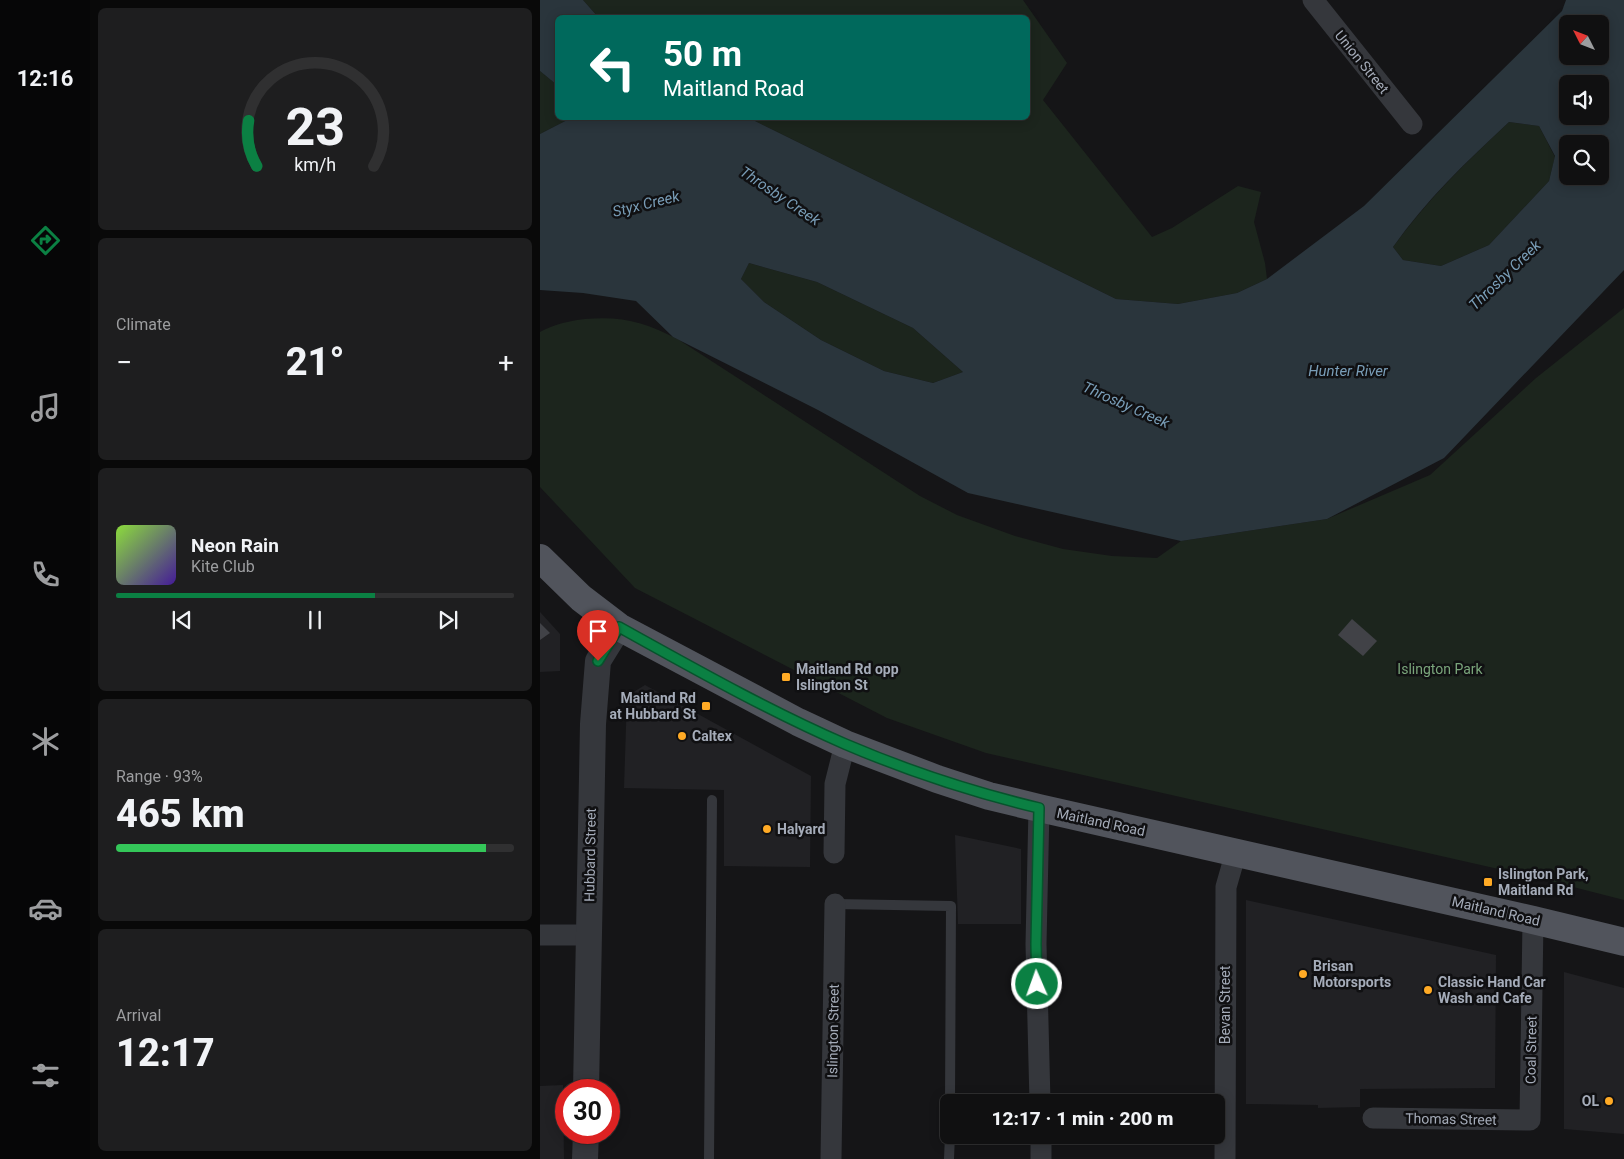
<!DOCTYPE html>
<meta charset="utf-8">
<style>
:root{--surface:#101011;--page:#1e1e1f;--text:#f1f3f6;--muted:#9c9d9f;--line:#303031;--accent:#0b8043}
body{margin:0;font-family:Roboto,sans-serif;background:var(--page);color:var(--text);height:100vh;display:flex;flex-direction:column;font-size:19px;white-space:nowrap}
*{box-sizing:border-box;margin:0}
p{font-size:16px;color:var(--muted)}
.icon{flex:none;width:28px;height:28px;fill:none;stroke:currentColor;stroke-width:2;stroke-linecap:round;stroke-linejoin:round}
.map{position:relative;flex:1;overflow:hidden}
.sheet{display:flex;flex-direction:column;gap:8px;padding:8px;background:#090909;width:450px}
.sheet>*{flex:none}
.banner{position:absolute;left:15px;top:15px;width:475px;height:105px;border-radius:8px;box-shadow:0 2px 12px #0003,0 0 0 1px var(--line);background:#00695c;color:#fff;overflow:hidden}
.needle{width:32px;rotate:312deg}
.buttons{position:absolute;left:1019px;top:15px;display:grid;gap:10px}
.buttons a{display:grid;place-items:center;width:50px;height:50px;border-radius:8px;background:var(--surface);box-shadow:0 2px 12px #0003,0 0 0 1px var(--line);font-size:25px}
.speed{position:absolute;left:15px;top:1079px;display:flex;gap:10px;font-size:25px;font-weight:700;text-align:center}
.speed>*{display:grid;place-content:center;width:65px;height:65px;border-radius:50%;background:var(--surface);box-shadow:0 2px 12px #0003,0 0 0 1px var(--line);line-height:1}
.speed .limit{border:8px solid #d22;background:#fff;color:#111}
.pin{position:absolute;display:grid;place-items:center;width:42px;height:42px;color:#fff;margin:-51px -21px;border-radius:50% 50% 50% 0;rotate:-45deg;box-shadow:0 0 5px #0007}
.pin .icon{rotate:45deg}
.me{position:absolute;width:55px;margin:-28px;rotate:358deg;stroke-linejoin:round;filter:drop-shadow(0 0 4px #0008)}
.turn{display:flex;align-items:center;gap:18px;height:105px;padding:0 25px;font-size:22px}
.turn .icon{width:65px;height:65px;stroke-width:2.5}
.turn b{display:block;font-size:35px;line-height:42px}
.big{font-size:38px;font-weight:800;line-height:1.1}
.sheet .widget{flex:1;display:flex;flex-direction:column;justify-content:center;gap:8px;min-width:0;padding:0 18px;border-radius:8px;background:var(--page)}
.sheet .dial{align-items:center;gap:0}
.dial svg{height:130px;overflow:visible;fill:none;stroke:var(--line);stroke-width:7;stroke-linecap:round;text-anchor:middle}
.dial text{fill:var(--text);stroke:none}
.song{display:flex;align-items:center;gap:15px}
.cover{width:60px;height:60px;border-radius:8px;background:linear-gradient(135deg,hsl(90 70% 55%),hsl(260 70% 35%))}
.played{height:5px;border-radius:2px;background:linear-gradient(90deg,var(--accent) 65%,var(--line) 65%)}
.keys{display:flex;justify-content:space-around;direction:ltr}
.heat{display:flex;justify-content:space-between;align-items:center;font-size:28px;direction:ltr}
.charge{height:8px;border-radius:4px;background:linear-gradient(90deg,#34c759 93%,var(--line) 0)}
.trip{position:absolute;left:400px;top:1094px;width:285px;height:50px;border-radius:8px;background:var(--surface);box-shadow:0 2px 12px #0003,0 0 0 1px var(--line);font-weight:800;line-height:50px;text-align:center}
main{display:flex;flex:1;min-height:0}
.tabs{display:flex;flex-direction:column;width:90px;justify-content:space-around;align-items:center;background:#060607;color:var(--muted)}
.tabs .icon{width:35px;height:35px}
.tabs .current{color:var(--accent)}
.tabs b{font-size:22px;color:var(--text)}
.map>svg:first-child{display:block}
.built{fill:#212124}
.green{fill:#1c251d}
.water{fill:#2a353c;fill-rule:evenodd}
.building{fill:#414247}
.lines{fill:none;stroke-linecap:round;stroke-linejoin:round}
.service{stroke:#35373c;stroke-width:10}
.minor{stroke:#35373c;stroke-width:21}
.tertiary{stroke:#35373c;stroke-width:26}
.primary{stroke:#51545c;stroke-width:28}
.route-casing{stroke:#07532c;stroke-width:12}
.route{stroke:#0b8043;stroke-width:9}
.poi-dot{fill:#ffaa25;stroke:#101012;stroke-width:2}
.labels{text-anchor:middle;stroke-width:5;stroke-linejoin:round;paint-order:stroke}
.street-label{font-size:14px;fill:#a5acb9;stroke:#101012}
.poi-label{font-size:14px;font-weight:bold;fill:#a5acb9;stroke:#101012;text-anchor:start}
.park-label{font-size:14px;fill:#7aa57b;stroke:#101012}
.water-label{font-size:15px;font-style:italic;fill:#799db7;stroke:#101012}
</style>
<main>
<nav class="tabs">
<b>12:16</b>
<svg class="icon current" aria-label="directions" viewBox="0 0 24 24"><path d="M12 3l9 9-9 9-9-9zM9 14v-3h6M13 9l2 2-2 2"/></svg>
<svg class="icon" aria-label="music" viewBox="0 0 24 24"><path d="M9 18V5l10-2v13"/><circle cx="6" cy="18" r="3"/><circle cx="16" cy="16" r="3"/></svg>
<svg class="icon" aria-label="phone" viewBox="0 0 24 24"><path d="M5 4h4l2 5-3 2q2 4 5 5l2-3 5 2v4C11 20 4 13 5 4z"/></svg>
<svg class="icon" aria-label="climate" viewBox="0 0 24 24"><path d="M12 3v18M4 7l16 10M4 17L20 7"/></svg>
<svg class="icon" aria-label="car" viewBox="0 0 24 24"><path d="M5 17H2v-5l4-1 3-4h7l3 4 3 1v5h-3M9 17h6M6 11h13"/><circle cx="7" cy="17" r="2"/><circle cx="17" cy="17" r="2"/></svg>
<svg class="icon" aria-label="filters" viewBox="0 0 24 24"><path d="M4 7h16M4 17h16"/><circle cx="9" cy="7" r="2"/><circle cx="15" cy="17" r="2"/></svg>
</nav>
<section class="sheet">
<div class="widget dial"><svg viewBox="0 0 100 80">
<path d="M14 69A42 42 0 1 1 86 69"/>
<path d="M14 69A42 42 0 0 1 9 41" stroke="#0b8043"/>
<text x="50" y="56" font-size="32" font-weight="700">23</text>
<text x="50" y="72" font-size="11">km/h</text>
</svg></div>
<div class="widget"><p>Climate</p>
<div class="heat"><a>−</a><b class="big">21°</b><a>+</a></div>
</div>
<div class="widget">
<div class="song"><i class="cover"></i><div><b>Neon Rain</b><p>Kite Club</p></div></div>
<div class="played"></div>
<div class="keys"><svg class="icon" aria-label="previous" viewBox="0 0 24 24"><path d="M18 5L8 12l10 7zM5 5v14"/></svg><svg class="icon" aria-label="pause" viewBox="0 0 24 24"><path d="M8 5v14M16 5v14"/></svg><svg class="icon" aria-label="next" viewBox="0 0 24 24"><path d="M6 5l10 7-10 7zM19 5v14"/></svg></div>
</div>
<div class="widget"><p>Range · 93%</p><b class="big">465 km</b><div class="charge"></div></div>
<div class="widget"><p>Arrival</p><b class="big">12:17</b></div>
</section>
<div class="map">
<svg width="1084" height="1159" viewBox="0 0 1084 1159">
<rect width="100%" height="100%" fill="#151517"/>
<g class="built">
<polygon points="0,612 20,634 20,671 0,672"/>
<polygon points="105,685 271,776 270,867 184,866 184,790 84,788 87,696"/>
<polygon points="415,835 481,849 481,924 418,924"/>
<polygon points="706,900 956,955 955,1088 820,1089 820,1107 778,1108 778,1105 706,1104"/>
<polygon points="1024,972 1084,988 1084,1134 1024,1129"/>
<polygon points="23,1085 24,1159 0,1159 0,1086"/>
</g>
<g class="green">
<polygon points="43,0 483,0 527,63 503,100 612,237 632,228 698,186 721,192 714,222 725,263 727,279 697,293 638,304 576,299 209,118 488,118 488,18 59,18"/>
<polygon points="0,71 17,85 18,118 31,118 0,134"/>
<path d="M 969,122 L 999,126 L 1015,157 L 1009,181 L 949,245 L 901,266 L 863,260 L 853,247 C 887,200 927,161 969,122 Z"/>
<polygon points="209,263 277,282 373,328 423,372 393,383 344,371 281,340 224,302 201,279"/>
<path d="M 1084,308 L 1084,900 L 998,878 L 446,753 L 347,718 L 95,588 L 0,487 L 0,332 C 14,324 29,321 45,319 C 83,316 105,322 139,340 L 380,496 L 417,515 L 475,536 L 523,549 L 572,556 L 617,558 L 641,541 L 787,519 L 890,475 L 996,378 Z"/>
</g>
<g class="water">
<polygon points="0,0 43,0 58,17 18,18 17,85 0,71"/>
<path d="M 1026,0 L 1084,0 L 1084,270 L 904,458 L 787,519 L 641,541 L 428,493 L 278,410 L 133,337 L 96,301 L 43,293 L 0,290 L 0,134 L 31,118 L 209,118 L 576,299 L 638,304 L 697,293 L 727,279 L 824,206 L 1022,11 ZM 1028,24 L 1060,24 L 1060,56 L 1028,56 ZM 1028,84 L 1060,84 L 1060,116 L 1028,116 ZM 969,122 L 999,126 L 1015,156 L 1009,181 L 949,245 L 901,266 L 863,260 L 853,247 C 886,200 927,161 969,122 ZM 1028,144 L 1060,144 L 1060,176 L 1028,176 ZM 209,263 L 277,282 L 373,328 L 423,372 L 393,383 L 344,371 L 281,340 L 224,302 L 201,279 Z"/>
</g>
<g class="building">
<polygon points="812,619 837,641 823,656 798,635"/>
<polygon points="0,623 10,633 0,640"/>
</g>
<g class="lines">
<g class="service">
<polyline points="295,904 411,906 410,1102"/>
<polyline points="169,1159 172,800"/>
<polyline points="409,1159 410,1135"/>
</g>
<g class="minor">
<polyline points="773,0 872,124"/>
<polyline points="499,808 496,944 500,1102"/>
<polyline points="294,853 295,784 305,744"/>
<polyline points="0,935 49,935"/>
<polyline points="833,1118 990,1120 993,920"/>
<polyline points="501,1135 501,1159"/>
<polyline points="291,1159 295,904"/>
<polyline points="685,1159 686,887 696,852"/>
</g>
<g class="tertiary">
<polyline points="46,1090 53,724 58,661 79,627"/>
<polyline points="45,1159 46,1132"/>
</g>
<polyline class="primary" points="0,558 41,598 79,627 258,722 305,744 397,779 449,796 499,808 993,920 1084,942"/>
</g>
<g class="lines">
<defs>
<path id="route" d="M 58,661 L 79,627 C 153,668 227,710 305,744 C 368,771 432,792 499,808 L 496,944 L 497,984"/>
</defs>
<use href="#route" class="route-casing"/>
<use href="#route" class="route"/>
</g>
<g class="poi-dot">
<rect x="241" y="672" width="10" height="10" rx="2.5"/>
<rect x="161" y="701" width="10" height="10" rx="2.5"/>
<circle cx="142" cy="736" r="5"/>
<circle cx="227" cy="829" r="5"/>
<rect x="943" y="877" width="10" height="10" rx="2.5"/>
<circle cx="763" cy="974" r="5"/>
<circle cx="888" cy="990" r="5"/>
<circle cx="1069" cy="1101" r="5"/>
</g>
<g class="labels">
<g class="street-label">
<text transform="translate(822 62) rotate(51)" y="5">Union Street</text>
<text transform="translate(561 822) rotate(12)" y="5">Maitland Road</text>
<text transform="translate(50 855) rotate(-89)" y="5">Hubbard Street</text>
<text transform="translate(956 911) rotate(13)" y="5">Maitland Road</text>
<text transform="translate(685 1005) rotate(-90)" y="5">Bevan Street</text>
<text transform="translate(293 1031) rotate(-89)" y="5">Islington Street</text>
<text transform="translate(991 1050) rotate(-89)" y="5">Coal Street</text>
<text transform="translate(911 1119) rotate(1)" y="5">Thomas Street</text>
</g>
<g class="poi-label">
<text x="256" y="674">Maitland Rd opp<tspan x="256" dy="16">Islington St</tspan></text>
<text x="156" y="703" text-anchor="end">Maitland Rd<tspan x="156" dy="16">at Hubbard St</tspan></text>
<text x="152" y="741">Caltex</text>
<text x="237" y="834">Halyard</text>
<text x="958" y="879">Islington Park,<tspan x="958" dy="16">Maitland Rd</tspan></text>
<text x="773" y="971">Brisan<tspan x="773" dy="16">Motorsports</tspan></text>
<text x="898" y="987">Classic Hand Car<tspan x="898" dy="16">Wash and Cafe</tspan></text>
<text x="1059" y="1106" text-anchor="end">OL</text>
</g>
<g class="park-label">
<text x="900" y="674">Islington Park</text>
</g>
<g class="water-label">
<text transform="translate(240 196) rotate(34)" y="5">Throsby Creek</text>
<text transform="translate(106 204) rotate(-14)" y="5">Styx Creek</text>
<text transform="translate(965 275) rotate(-44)" y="5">Throsby Creek</text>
<text x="808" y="376">Hunter River</text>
<text transform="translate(586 405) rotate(24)" y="5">Throsby Creek</text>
</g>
</g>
</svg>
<div class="buttons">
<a><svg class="needle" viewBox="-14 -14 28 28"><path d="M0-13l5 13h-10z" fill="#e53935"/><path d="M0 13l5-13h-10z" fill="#9c9d9f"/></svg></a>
<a><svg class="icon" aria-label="sound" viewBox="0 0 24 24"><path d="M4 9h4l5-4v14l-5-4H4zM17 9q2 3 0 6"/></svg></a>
<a><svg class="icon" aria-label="search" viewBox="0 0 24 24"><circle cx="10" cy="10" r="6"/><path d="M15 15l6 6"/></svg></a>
</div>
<div class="speed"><div class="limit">30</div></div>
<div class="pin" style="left:58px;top:661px;background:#d93025"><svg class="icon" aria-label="arrive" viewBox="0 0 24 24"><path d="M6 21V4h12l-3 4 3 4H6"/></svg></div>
<svg class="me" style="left:497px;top:984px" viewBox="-20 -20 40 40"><circle r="17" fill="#0b8043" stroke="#fff" stroke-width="3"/><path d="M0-11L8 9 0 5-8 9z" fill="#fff"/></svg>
<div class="trip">12:17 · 1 min · 200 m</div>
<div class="banner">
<div class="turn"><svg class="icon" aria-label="left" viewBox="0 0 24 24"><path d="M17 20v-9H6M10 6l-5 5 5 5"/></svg><div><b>50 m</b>Maitland Road</div></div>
</div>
</div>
</main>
